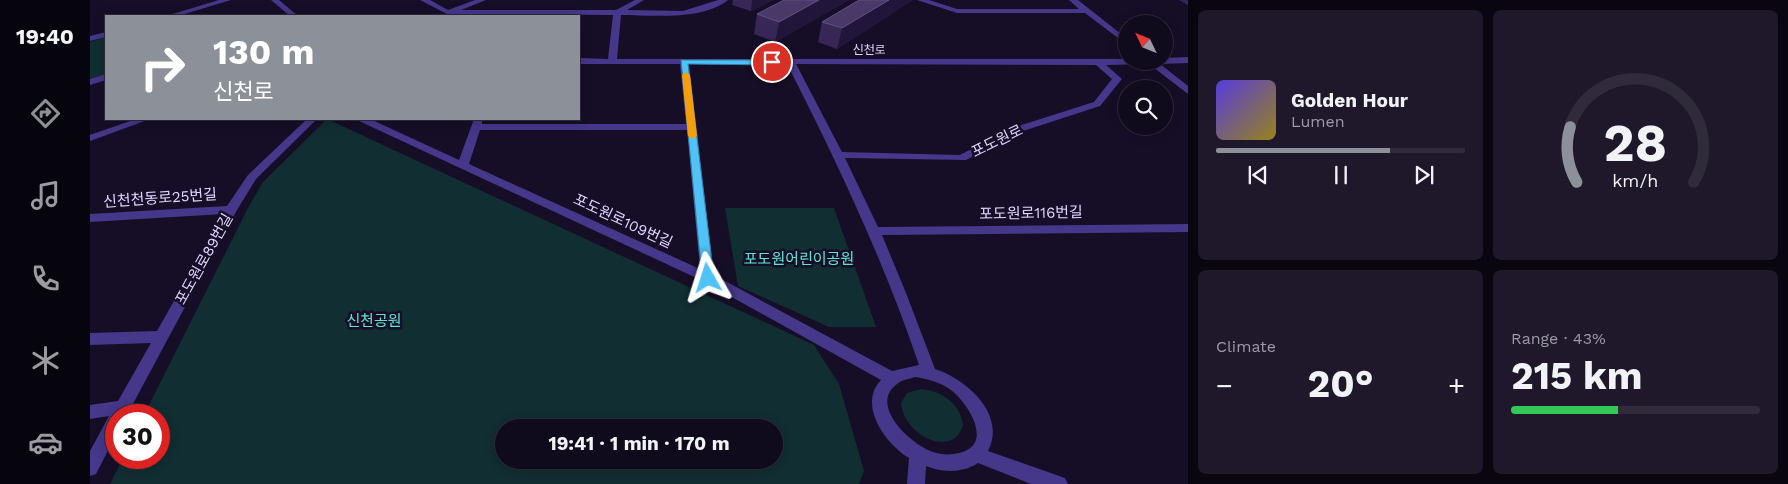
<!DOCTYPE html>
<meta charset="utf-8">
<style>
:root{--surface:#100a1d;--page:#1e182a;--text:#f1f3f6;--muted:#9c9aa4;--line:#302b3b;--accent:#8c9099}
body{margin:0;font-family:"Work Sans","Noto Sans KR",sans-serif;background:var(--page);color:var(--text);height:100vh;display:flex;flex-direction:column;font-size:19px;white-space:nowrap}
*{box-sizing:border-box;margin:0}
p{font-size:16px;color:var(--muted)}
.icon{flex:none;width:28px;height:28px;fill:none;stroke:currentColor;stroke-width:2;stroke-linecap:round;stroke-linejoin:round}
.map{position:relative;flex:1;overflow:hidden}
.sheet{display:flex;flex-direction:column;gap:10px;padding:10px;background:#090610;width:600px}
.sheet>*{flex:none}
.banner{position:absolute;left:15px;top:15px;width:475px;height:105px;border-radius:0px;box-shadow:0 2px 12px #0003,0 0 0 1px var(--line);background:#8c9099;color:#fff;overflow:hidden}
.needle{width:32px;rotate:313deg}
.fabs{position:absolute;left:1028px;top:15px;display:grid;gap:10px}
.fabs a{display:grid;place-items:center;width:55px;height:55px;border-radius:50%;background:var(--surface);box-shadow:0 2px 12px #0003,0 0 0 1px var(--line);font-size:25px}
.speed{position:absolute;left:15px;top:404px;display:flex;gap:10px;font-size:25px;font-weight:700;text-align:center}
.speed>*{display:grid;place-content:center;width:65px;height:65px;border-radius:50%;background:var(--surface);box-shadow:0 2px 12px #0003,0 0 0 1px var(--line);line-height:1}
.speed .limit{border:8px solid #d22;background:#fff;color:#111}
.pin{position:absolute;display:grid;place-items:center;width:42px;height:42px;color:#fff;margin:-21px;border:2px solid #fff;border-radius:50%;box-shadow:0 1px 5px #0007}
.me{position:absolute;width:55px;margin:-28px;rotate:354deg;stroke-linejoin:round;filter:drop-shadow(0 0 4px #0008)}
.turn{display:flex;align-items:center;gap:18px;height:105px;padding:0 25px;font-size:22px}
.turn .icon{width:65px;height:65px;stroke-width:2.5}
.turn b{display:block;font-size:35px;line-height:42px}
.big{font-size:38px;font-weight:700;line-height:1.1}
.sheet .widget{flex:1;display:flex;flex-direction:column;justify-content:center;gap:8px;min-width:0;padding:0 18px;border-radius:8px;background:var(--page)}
.sheet .dial{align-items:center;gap:0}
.dial svg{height:130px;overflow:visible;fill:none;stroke:var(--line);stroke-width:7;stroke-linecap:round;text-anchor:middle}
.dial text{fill:var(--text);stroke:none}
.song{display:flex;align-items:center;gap:15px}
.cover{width:60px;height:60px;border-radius:8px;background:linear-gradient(135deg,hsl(250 70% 55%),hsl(50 70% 35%))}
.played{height:5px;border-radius:2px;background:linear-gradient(90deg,var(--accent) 70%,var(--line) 70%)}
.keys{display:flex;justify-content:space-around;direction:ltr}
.heat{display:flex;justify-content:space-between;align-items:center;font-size:28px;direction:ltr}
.charge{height:8px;border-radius:4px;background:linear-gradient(90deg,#34c759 43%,var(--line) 0)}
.sheet .tiles{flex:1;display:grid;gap:10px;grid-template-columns:repeat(2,1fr)}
.trip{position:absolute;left:405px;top:419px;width:288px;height:50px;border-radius:25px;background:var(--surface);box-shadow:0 2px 12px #0003,0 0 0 1px var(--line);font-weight:700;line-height:50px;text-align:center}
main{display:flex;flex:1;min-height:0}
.tabs{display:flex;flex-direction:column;width:90px;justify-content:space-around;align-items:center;background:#06040c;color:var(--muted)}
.tabs .icon{width:35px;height:35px}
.tabs .current{color:var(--accent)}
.tabs b{font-size:22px;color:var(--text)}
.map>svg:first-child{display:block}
.green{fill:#112e32;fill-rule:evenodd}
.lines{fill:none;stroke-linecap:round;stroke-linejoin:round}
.minor{fill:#453789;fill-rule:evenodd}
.wall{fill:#372656}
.shaded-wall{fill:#22153b}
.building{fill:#493968;stroke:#605180}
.route{fill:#4fc3f7;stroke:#337fa1}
.slow{fill:#f59e0b}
.labels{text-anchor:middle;stroke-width:5;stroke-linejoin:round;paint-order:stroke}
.far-street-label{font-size:12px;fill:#dfd5ff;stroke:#160e27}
.street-label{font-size:15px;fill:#dfd5ff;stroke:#160e27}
.park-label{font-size:15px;fill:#5ae6d6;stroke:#160e27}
</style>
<main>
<nav class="tabs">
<b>19:40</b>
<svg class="icon current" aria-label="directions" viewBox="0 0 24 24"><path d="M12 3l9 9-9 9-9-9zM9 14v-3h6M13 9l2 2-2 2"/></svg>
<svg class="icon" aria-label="music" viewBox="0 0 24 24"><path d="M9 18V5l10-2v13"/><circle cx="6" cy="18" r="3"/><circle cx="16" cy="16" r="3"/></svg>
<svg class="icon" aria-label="phone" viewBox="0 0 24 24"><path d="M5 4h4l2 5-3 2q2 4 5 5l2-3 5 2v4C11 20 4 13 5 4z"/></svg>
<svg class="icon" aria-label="climate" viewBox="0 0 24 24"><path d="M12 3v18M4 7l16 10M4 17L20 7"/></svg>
<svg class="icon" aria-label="car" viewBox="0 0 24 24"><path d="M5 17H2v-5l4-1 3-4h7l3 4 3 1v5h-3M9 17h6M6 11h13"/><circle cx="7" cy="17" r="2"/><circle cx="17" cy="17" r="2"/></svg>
</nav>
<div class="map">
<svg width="1098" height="484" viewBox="0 0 1098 484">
<rect width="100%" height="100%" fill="#160e27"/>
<g class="green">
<polygon points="16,37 16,74 0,79 0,42"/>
<path d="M 237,119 L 724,345 L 749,384 L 774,471 L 769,484 L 20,484 L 33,458 L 69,458 L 69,415 L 54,415 L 159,206 L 173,182 ZM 414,428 L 684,428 L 684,460 L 414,460 Z"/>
<polygon points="635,208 744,208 786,327 739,327 648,286"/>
<path d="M 831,389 C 853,391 870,404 873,425 C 863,460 813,435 811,403 L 817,393 Z"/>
</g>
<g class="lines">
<g class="minor">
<polygon points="129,0 141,0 88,16 76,16"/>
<polygon points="181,0 189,0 208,16 200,16"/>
<path d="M 330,0 L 340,0 L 358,10 L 385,0 L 396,0 L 371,10 L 526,10 L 545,0 L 554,0 L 537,10 L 593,11 L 628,0 L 638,0 C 612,21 562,15 531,15 L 527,59 L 1036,59 L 1036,61 L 1074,61 L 1074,58 L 1098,57 L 1098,63 L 1070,64 L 1098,86 L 1098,94 L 1059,64 L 1016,65 L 1032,79 L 1010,106 L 927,133 L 876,160 L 755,158 L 788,227 L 1098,224 L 1098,232 L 792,235 L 816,293 L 845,369 C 876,379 917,414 898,451 L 975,478 L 978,484 L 941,484 L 888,463 C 873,473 852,473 836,466 L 835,484 L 817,484 L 819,458 C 796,444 767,405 791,380 L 613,281 L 269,121 L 267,119 L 280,119 L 369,160 L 384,119 L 392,119 L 392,124 L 596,124 L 590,64 L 489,64 L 489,58 L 518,59 L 523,15 L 357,14 ZM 599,64 L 697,64 C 747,162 794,261 829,365 L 802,371 L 624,275 ZM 706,64 L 1006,65 L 1022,79 L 1004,102 L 919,129 L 870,155 L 752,152 ZM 390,130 L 597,130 L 610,269 L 379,164 ZM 825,377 C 838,379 850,382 861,390 C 878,403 905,445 869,453 C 861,455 851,455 843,452 C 821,445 778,405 807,384 C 811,380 819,379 825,377 Z"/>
<polygon points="827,0 839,0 867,9 989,9 979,0 988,0 1036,38 1036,44 995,13 867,13"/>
<polygon points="16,32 16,37 0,41 0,36"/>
<polygon points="16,74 16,80 0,85 0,79"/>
<polygon points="46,119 60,119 0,141 0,135"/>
<polygon points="217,119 227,119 166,179 147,210 37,415 26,415 26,435 6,474 0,476 0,451 19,416 0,419 0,405 28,401 61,343 0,345 0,333 67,331 133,214 0,222 0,214 137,206 158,175"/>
</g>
</g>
<g class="wall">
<polygon points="643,0 683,0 661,11 642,5"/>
<polygon points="694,0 759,0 685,42 664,34 667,14"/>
<polygon points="769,0 822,0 821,1 747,49 728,42 732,22"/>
<polygon points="1089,0 1098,0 1098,5"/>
</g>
<g class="shaded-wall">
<polygon points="662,0 683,0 661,11"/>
<polygon points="729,0 759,0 685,42 689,22"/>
<polygon points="799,0 822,0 821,1 747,49 752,28"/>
</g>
<g class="building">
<polygon points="694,0 729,0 689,22 667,14"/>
<polygon points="769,0 799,0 752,28 732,22"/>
</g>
<polygon class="route" points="591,60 682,60 686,62 682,65 598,64 624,278 618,283 612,278"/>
<polygon class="slow" points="596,72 600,75 607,136 602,139 598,136 592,75"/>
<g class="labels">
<g class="far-street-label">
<text x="779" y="54">신천로</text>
</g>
<g class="street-label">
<text transform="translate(907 141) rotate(-26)" y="5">포도원로</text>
<text transform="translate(70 198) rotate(-4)" y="5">신천천동로25번길</text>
<text transform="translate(941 213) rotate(-1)" y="5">포도원로116번길</text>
<text transform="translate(533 221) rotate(25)" y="5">포도원로109번길</text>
<text transform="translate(114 259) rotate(-61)" y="5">포도원로89번길</text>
</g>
<g class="park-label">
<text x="709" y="264">포도원어린이공원</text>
<text x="284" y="326">신천공원</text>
</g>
</g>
</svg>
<div class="fabs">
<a><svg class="needle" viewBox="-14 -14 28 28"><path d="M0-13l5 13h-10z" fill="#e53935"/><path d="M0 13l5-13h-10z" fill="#9c9aa4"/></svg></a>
<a><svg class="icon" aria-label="search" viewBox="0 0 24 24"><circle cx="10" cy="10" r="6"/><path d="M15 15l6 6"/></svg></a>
</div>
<div class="speed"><div class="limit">30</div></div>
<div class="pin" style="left:682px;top:62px;background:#d93025"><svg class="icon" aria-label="arrive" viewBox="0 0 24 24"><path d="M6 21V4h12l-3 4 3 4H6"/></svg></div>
<svg class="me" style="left:618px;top:278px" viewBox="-20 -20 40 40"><path d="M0-17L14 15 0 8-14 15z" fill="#4fc3f7" stroke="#fff" stroke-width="4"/></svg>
<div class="trip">19:41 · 1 min · 170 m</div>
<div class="banner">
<div class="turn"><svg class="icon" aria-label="right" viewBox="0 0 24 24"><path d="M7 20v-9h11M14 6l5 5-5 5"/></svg><div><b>130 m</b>신천로</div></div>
</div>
</div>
<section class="sheet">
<div class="tiles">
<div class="widget">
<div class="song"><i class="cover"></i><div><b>Golden Hour</b><p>Lumen</p></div></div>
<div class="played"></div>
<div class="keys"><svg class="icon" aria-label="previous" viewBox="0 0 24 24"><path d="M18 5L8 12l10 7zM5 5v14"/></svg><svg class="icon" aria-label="pause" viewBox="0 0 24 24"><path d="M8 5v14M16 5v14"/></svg><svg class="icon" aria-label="next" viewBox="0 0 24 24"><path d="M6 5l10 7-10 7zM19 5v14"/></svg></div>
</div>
<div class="widget dial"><svg viewBox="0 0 100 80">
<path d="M14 69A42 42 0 1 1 86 69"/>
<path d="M14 69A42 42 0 0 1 10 35" stroke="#8c9099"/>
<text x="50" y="56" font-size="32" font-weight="700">28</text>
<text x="50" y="72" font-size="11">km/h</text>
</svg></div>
<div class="widget"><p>Climate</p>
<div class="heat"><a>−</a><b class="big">20°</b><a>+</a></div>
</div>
<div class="widget"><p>Range · 43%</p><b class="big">215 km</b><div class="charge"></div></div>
</div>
</section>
</main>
